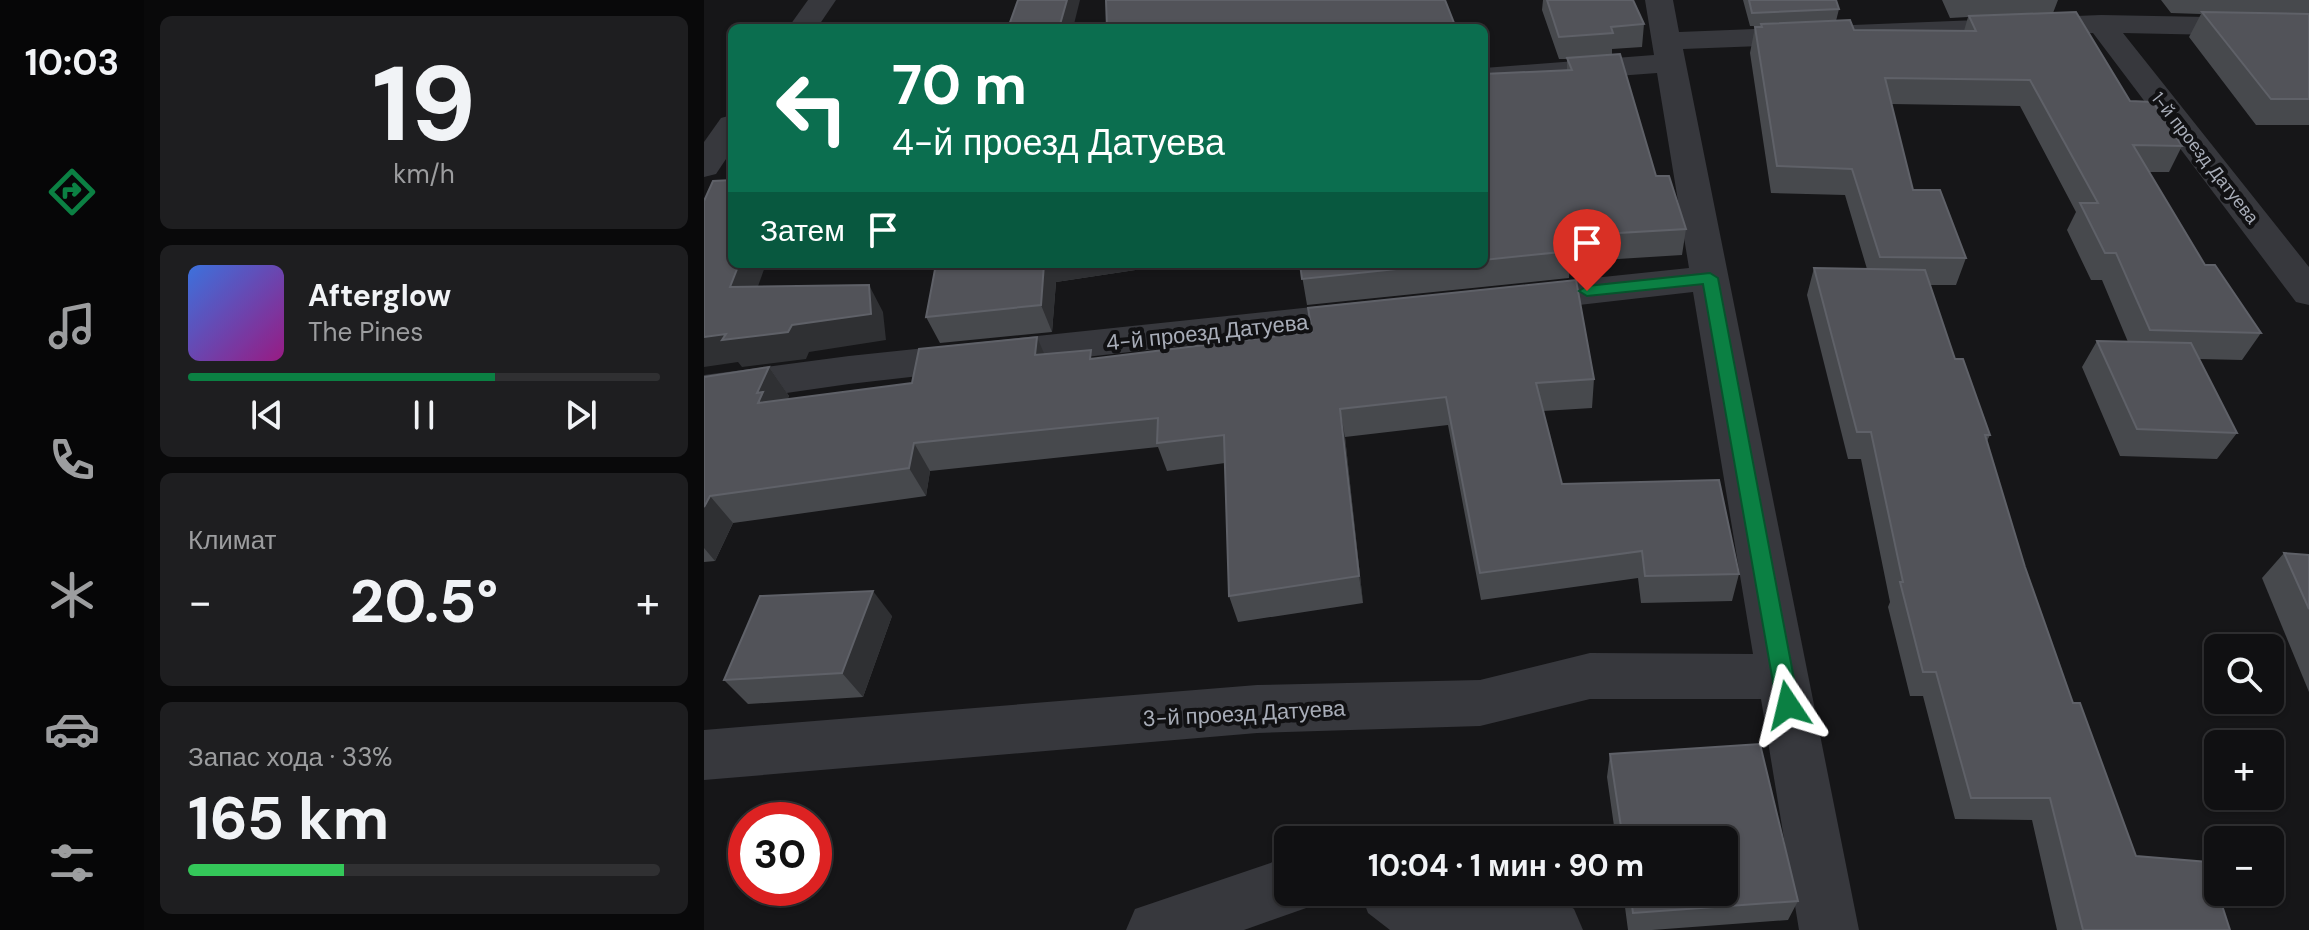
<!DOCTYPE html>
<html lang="ru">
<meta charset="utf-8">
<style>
:root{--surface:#101012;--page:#1e1e20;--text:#f1f3f6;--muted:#9c9d9f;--line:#303032;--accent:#0b8043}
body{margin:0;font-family:"DM Sans",sans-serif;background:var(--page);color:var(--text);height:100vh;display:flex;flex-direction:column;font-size:30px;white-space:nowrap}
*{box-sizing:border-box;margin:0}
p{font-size:26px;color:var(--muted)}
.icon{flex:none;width:44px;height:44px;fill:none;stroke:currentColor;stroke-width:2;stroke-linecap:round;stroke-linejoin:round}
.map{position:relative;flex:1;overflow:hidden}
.panel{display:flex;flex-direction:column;gap:16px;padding:16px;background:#09090a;width:560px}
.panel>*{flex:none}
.banner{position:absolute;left:24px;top:24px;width:760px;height:244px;border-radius:12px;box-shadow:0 2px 6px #0004,0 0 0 2px var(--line);background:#0b6e4f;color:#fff;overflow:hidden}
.controls{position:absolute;left:1500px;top:634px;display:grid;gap:16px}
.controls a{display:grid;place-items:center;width:80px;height:80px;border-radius:12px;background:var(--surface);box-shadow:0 2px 6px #0004,0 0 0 2px var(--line);font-size:40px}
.speed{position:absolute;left:24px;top:802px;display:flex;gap:16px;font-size:40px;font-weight:700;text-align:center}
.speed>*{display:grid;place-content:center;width:104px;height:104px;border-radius:50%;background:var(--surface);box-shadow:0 2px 6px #0004,0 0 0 2px var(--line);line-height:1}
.speed .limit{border:12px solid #d22;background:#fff;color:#111}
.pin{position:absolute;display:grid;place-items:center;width:68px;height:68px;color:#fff;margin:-82px -34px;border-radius:50% 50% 50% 0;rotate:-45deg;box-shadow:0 0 8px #0007}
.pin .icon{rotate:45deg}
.me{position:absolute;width:88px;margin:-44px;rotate:350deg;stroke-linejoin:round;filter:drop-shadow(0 0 6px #0008)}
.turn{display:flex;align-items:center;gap:28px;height:168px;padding:0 32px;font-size:36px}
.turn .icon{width:104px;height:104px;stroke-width:2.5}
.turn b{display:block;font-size:56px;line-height:68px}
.then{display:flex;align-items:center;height:76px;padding:0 32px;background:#0003;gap:16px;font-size:30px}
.big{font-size:60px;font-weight:700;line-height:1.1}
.panel .widget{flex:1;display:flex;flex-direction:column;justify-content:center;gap:12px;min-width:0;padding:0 28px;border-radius:12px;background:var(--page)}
.panel .dial{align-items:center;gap:0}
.dial b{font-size:104px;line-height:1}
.song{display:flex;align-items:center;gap:24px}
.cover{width:96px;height:96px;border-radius:12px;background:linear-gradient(135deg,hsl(220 70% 55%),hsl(310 70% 35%))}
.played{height:8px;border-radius:4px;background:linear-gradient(90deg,var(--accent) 65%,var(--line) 65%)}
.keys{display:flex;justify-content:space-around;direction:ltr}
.heat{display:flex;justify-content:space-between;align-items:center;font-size:44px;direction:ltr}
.charge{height:12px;border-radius:6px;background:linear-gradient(90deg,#34c759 33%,var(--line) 0)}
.trip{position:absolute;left:570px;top:826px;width:464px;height:80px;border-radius:12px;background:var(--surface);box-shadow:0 2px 6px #0004,0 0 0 2px var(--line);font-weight:700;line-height:80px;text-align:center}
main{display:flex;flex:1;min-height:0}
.menu{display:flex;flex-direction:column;width:144px;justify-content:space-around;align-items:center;background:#060607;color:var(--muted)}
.menu .icon{width:56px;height:56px}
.menu .selected{color:var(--accent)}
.menu b{font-size:36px;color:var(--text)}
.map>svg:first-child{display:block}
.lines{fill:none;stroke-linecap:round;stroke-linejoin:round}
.minor{fill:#37383d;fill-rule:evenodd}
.wall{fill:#47494d}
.shaded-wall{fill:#2f3033}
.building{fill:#525359;stroke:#5f6168;stroke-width:2}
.route{fill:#0b8043;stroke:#07532c;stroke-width:2}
.labels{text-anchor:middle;stroke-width:8;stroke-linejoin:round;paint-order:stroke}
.far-street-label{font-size:18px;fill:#a8adb8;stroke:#111113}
.street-label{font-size:22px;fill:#a8adb8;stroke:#111113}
</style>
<main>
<nav class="menu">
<b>10:03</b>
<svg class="icon selected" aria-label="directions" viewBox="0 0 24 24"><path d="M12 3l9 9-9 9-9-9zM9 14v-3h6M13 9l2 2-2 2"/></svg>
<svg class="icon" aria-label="music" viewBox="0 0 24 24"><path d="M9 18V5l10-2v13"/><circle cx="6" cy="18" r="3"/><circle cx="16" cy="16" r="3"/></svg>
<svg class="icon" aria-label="phone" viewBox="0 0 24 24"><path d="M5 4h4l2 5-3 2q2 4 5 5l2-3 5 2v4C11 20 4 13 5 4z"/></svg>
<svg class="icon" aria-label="climate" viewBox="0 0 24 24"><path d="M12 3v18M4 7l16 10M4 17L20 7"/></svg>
<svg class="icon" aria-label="car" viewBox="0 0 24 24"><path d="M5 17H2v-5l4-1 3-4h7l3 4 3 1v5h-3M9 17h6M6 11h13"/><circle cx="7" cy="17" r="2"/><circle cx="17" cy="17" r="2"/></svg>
<svg class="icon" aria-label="filters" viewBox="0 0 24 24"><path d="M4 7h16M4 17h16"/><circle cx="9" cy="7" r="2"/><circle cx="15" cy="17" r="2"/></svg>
</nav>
<section class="panel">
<div class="widget dial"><b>19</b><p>km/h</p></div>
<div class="widget">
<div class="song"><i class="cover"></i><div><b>Afterglow</b><p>The Pines</p></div></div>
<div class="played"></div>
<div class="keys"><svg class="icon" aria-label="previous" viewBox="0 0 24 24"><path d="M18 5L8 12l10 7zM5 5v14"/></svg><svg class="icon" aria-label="pause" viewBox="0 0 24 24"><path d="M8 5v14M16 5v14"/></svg><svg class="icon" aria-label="next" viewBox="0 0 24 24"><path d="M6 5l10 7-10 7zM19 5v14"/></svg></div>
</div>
<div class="widget"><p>Климат</p>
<div class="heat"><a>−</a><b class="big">20.5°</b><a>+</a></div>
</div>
<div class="widget"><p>Запас хода · 33%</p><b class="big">165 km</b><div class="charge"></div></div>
</section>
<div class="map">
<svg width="1605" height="930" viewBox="0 0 1605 930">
<rect width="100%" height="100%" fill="#161618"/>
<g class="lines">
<g class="minor">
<polygon points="104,0 132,0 113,28 84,28"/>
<polygon points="941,0 969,0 975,32 1397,15 1605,19 1605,37 1419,33 1605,267 1605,305 1592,302 1389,33 979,49 1155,930 1095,930 1057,699 886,699 776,726 553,733 0,780 0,730 553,685 776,680 886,653 1049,654 989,292 813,312 799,308 794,299 799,290 813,286 985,268 953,73 780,86 780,68 950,55"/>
<polygon points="28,115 28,150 12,174 0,177 0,142 17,118"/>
<polygon points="665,301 679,305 684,314 679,323 145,384 0,405 0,375 145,356"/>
<polygon points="584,857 584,892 611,892 605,907 540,930 422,930 431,909"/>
<polygon points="656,892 844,892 870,909 879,930 686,930 664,913"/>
</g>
</g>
<g class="wall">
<polygon points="839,0 929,0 940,24 938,47 908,49 908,54 952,176 982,229 978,255 866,262 865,278 603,305 596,264 780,264 780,74 863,70 863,59 855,59 838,10"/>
<polygon points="1039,0 1132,0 1135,9 1132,21 1150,30 1260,31 1264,17 1246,18 1238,0 1354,0 1349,13 1426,101 1478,146 1465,172 1445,172 1501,265 1557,333 1538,360 1495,359 1533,433 1513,459 1416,456 1378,367 1393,341 1424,342 1398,280 1387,280 1363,230 1372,212 1316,106 1187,104 1209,190 1262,258 1252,285 1226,285 1251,359 1286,435 1283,441 1321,567 1369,703 1432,856 1526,930 1353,930 1328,820 1251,819 1219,696 1206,696 1184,607 1186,602 1157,459 1144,459 1103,295 1110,268 1163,269 1141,195 1067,193 1046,53 1051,27 1056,27 1056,26 1046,26"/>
<polygon points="1457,0 1605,0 1605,125 1552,125 1485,37 1497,14 1467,13"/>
<polygon points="233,264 471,264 352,282 348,332 236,343 222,317"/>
<polygon points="340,355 390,358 890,379 888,408 839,411 858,484 1035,574 1028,601 937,603 934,578 777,600 744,425 641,437 659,603 534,622 525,596 521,463 463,471 454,447 226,471 222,496 29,523 11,561 0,562 0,377 65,367 85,396 83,400 208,383"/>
<polygon points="1580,553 1605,555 1605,692 1558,578"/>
<polygon points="188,616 159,697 44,704 20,680"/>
<polygon points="1056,744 1094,901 1084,920 948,930 924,930 919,892 1020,892 1020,840 912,840 903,777 906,754"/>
</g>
<g class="shaded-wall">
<polygon points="363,0 376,0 369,28 355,28"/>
<polygon points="35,264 62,264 44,314 26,287"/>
<polygon points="340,264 471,264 352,282 348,332 337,305"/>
<polygon points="165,285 179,312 182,340 105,352 102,359 38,367 34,362 0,367 0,337 88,325"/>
<polygon points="333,337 345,365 331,355"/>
<polygon points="65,367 85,396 76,415 54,403 53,393"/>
<polygon points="636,409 641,437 659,603 655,576"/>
<polygon points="210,443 226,471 222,496 205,468"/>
<polygon points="6,496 29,523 11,561 0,548 0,507"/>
<polygon points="169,591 188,616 159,697 138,673"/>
</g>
<g class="building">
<polygon points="314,0 363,0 355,28 304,28"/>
<polygon points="402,0 741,0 752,28 403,28"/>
<polygon points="843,0 929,0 940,24 907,27 909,33 855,37"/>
<polygon points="1045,0 1132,0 1135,9 1048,13"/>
<polygon points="1372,12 1426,101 1449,102 1478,146 1429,145 1501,265 1511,265 1557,333 1446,330 1412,253 1401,253 1376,203 1394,203 1326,80 1181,78 1209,190 1236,190 1262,258 1176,257 1148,169 1073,166 1051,27 1058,27 1057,24 1146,20 1150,30 1272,31 1265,16"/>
<polygon points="1498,12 1605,14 1605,99 1567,99"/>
<polygon points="916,54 952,176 965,176 982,229 863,236 866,251 780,260 780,74 868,70 863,58"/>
<polygon points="28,180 28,264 35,264 26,287 165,285 167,314 88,325 84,332 18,340 22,334 0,337 0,201 9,181"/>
<polygon points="232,264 340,264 337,305 222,317"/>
<polygon points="596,264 740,264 598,279"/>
<polygon points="1110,268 1221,270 1251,359 1259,359 1286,435 1281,435 1321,567 1369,703 1376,703 1432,856 1504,862 1526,930 1379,930 1346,798 1267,798 1232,672 1219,672 1196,582 1199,582 1167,432 1153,432"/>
<polygon points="872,280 890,379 832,383 858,484 1015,480 1035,574 941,576 938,551 776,573 742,397 636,409 655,576 525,596 520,435 453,443 454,418 210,443 205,468 6,496 0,507 0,377 65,367 53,393 59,392 54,403 208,383 215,349 333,337 331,355 387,350 386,359 608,332 604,308"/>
<polygon points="1393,341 1487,343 1533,433 1433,429"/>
<polygon points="1580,553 1605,555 1605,609"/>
<polygon points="169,591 138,673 20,680 56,596"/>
<polygon points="1056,744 1094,901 929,913 926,892 1020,892 1020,840 919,840 906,754"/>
</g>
<polygon class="route" points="1006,273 1014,278 1095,705 1091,712 1084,715 1076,712 1073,705 999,284 883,296 875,291 883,286"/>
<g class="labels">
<g class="far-street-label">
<text transform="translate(1501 158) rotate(52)" y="6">1-й проезд Датуева</text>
</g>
<g class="street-label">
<text transform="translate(503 332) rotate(-6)" y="8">4-й проезд Датуева</text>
<text transform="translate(540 713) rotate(-3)" y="8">3-й проезд Датуева</text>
</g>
</g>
</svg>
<div class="controls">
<a><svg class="icon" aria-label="search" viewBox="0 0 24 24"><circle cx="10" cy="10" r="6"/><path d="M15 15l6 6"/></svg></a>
<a>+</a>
<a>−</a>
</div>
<div class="speed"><div class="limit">30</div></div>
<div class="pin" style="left:883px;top:291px;background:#d93025"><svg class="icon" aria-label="arrive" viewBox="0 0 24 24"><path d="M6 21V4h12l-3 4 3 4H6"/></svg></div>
<svg class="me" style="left:1084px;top:705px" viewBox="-20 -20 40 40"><path d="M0-17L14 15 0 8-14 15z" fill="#0b8043" stroke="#fff" stroke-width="4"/></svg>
<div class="trip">10:04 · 1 мин · 90 m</div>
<div class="banner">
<div class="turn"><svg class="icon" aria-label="left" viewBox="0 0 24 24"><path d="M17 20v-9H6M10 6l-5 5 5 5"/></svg><div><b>70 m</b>4-й проезд Датуева</div></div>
<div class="then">Затем<svg class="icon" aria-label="arrive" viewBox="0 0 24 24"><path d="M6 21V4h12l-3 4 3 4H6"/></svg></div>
</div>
</div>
</main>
